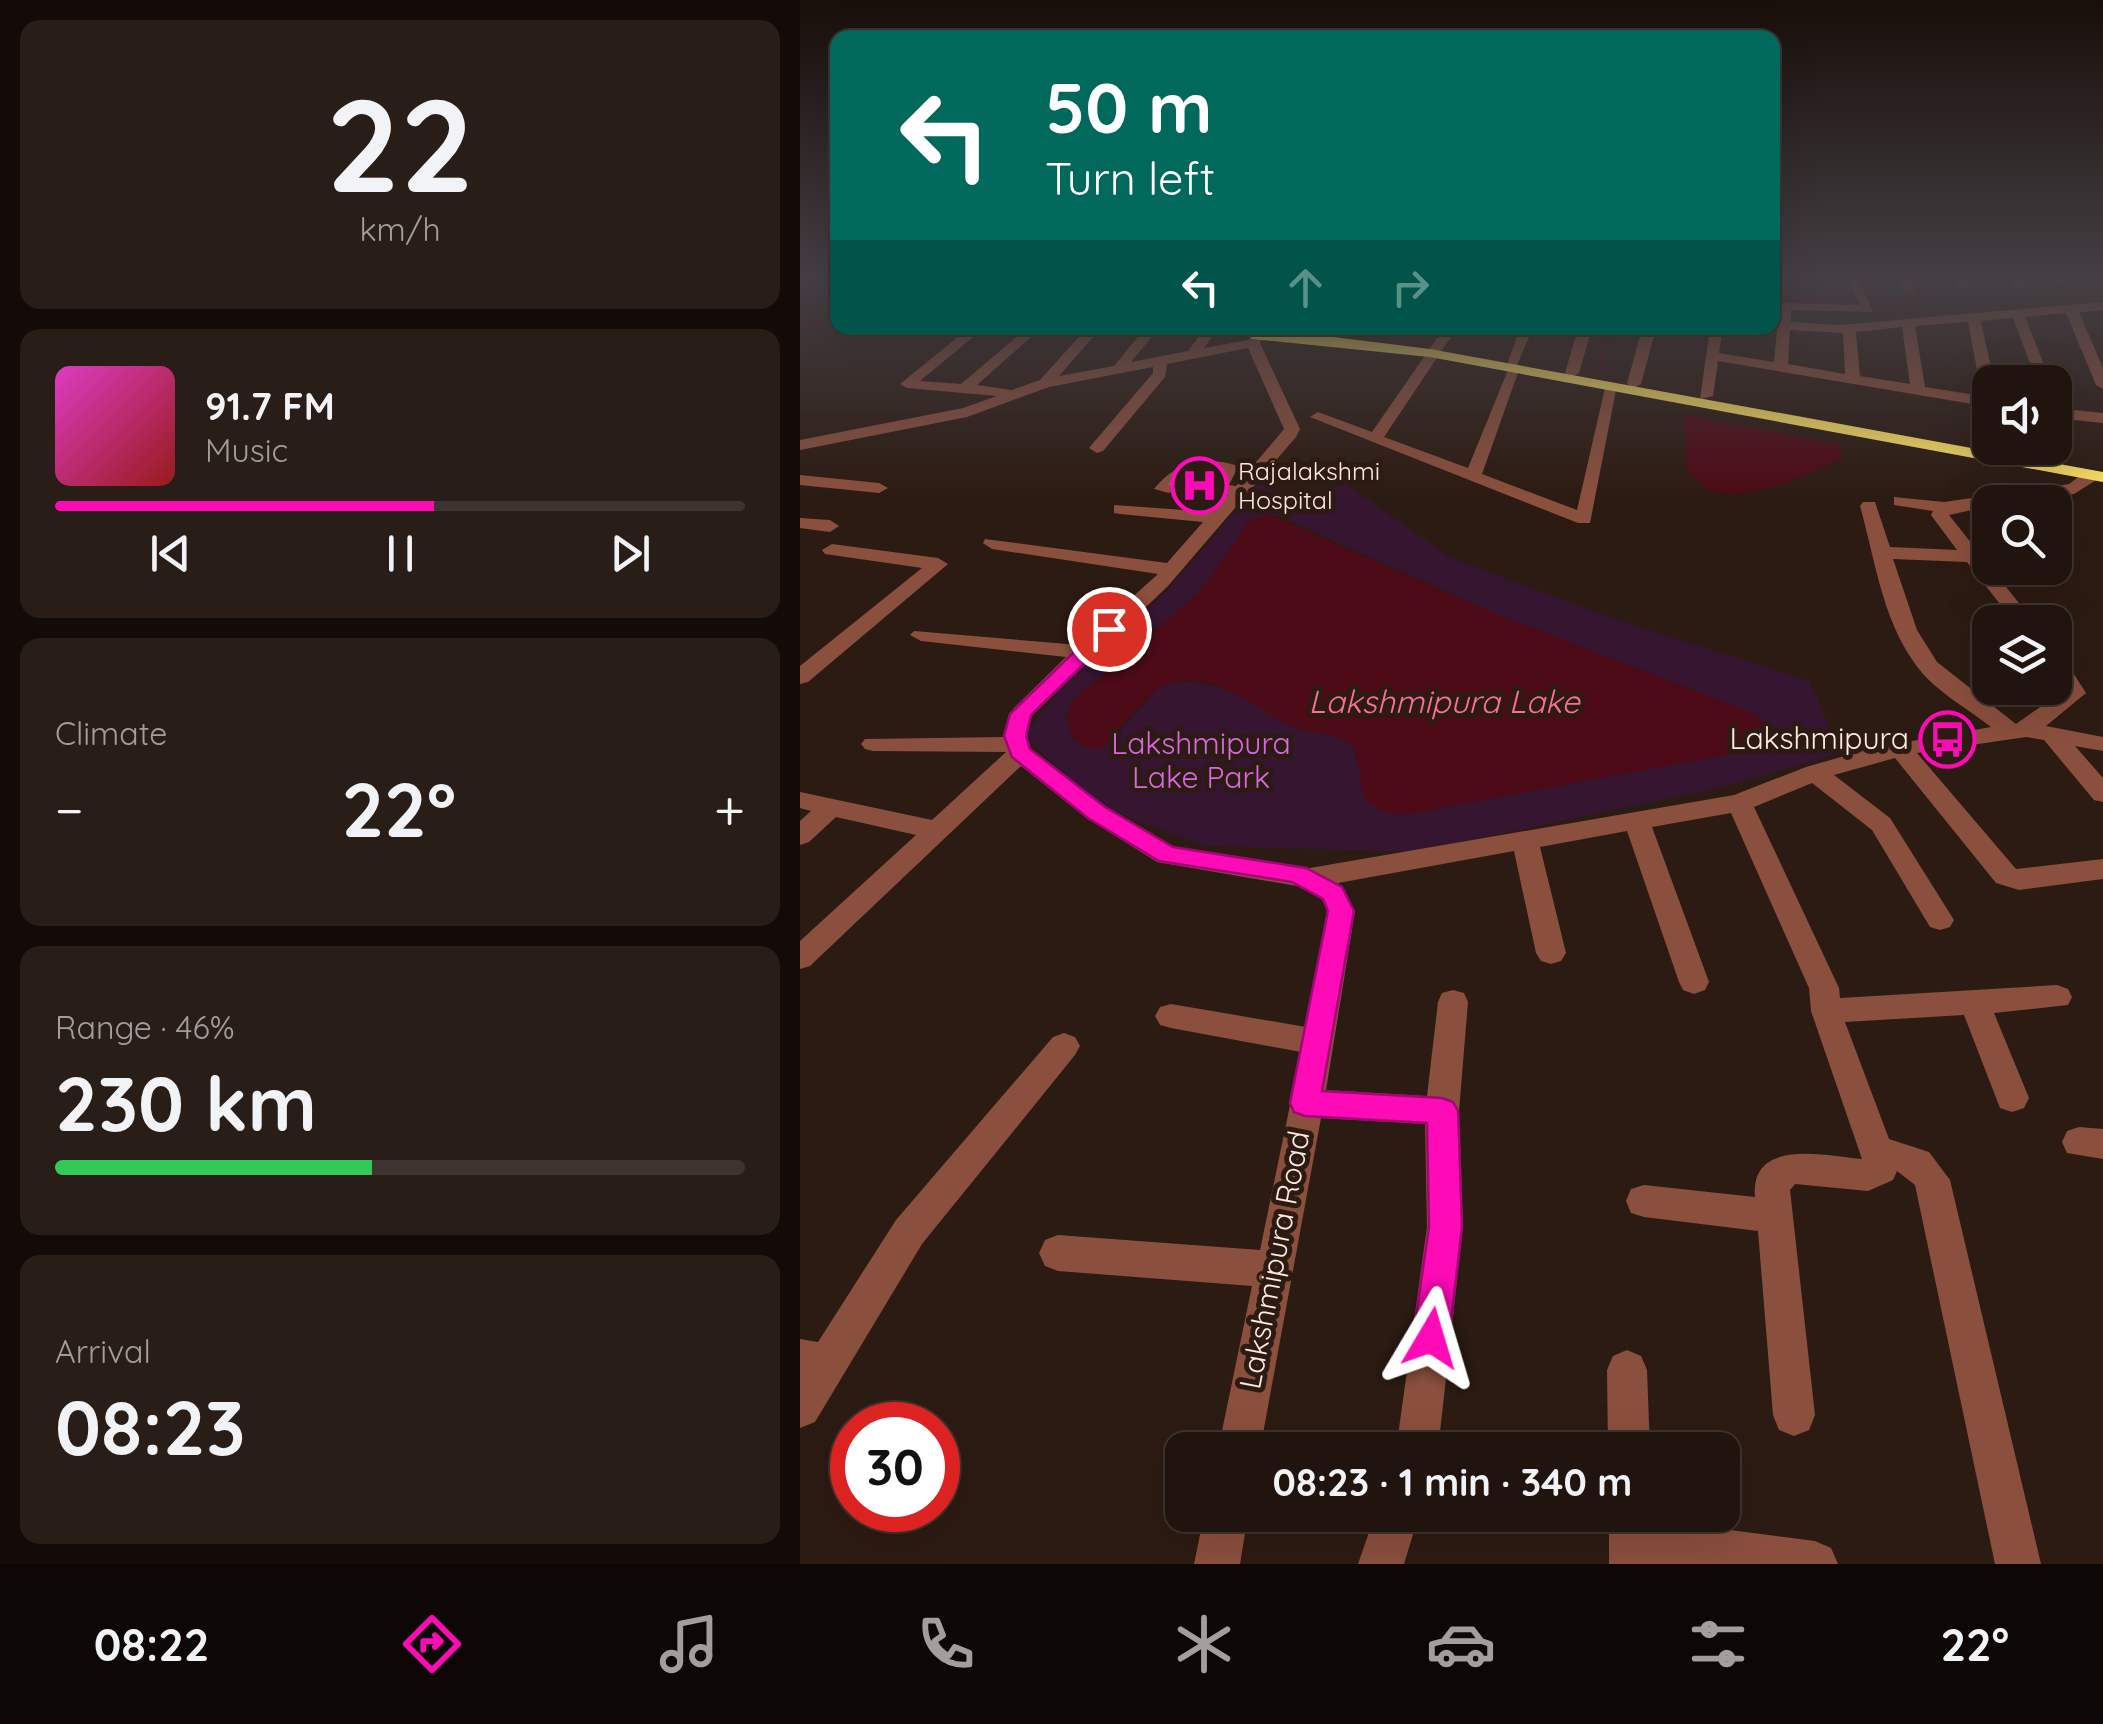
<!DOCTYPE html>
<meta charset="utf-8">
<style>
:root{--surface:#21140e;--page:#291d17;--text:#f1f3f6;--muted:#a29e9e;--line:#3e332e;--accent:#fe0ab6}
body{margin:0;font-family:Quicksand,sans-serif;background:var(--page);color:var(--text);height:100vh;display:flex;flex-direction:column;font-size:38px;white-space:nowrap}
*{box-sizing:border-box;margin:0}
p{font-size:32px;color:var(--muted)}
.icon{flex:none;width:55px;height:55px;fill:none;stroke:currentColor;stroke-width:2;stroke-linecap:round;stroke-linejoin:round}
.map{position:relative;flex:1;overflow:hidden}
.panel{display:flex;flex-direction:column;gap:20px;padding:20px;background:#120b08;width:800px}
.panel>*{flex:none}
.guide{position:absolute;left:30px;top:30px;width:950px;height:305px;border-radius:20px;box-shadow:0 10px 40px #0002,0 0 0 2px var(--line);background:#00695c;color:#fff;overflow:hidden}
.buttons{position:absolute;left:1172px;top:365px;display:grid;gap:20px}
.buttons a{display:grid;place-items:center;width:100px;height:100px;border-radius:20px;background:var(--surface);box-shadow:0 10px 40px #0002,0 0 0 2px var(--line);font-size:50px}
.speed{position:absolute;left:30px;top:1402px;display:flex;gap:20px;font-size:50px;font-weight:700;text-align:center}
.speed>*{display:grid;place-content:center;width:130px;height:130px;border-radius:50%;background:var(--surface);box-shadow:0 10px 40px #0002,0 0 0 2px var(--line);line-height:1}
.speed .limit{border:15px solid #d22;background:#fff;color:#111}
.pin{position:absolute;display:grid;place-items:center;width:85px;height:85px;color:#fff;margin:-42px;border:5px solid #fff;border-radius:50%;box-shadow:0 2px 10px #0007}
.me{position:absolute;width:110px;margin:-55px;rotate:7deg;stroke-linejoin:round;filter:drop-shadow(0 0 8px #0008)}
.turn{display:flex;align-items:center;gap:35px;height:210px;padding:0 50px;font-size:45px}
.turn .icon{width:130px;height:130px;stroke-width:2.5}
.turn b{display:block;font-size:70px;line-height:85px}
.lanes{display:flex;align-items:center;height:95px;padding:0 50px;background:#0003;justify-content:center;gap:50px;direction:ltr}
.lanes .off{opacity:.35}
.big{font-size:75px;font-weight:800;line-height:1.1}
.panel .tile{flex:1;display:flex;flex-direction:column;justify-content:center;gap:15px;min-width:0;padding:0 35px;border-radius:20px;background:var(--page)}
.panel .dial{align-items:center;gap:0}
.dial b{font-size:130px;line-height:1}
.song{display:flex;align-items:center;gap:30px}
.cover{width:120px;height:120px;border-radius:15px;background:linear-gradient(135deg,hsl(310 70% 55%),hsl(0 70% 35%))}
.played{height:10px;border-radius:5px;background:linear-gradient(90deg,var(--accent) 55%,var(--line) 55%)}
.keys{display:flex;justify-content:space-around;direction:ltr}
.heat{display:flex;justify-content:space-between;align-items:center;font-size:55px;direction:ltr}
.charge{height:15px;border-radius:8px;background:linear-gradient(90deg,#34c759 46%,var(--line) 0)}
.trip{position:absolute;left:365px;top:1432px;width:575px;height:100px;border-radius:20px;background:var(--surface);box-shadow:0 10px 40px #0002,0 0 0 2px var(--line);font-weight:800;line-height:100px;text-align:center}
.dock{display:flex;height:160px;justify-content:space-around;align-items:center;background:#0d0806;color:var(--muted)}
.dock .icon{width:70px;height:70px}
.dock .active{color:var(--accent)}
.dock b{font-size:45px;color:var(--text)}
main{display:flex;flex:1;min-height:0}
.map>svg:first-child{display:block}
.green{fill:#361531;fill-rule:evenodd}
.water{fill:#4c0b16}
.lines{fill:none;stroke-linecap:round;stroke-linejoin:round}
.stream{stroke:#4c0b16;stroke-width:4}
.minor{fill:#8b4f3d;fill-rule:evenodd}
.major{fill:#fee365;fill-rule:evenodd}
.wall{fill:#593e2b}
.shaded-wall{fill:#402819}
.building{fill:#6b503e;stroke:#826857;stroke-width:2.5}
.route{fill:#fe0ab6;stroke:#a50676;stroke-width:2.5}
.labels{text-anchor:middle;stroke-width:10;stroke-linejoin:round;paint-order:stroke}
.far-poi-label{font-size:25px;fill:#ffe8dd;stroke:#2c1b12;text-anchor:start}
.poi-label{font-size:30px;fill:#ffe8dd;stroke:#2c1b12;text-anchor:end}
.park-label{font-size:30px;fill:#da67e1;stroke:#2c1b12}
.street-label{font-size:30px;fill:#ffe8dd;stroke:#2c1b12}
.water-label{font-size:32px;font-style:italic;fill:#fe6c9e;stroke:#2c1b12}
</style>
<main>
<section class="panel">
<div class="tile dial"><b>22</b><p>km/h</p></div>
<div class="tile">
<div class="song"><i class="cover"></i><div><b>91.7 FM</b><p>Music</p></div></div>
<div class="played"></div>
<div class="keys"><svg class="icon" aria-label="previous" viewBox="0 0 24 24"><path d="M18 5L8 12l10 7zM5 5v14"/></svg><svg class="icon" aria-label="pause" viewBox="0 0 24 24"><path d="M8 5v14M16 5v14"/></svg><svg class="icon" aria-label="next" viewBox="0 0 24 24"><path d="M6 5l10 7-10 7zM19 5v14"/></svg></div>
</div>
<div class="tile"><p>Climate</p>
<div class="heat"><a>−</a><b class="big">22°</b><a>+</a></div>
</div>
<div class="tile"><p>Range · 46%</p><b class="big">230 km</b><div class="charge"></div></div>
<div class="tile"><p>Arrival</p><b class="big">08:23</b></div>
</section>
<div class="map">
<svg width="1303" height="1564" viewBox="0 0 1303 1564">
<rect width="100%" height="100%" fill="#2c1b12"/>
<path class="green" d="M 460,482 C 487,502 515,490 546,484 L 651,558 L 815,619 L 1009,681 L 1042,753 L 923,787 L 614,852 L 406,846 L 300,807 L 224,736 L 268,678 L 368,590 ZM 479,516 L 694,613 L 955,714 L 625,812 L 554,755 L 554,747 L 548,741 L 485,723 L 434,692 L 395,682 L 369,683 L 358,689 L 310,742 L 286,746 L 274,739 L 265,716 L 273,700 L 399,593 L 450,520 Z"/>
<g class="water">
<path d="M 890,416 L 1040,444 L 1042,459 C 1010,473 936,509 904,487 C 898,483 892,475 887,470 L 884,417 Z"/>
<path d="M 468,514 L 694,613 L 955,714 L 975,732 L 974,746 L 604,815 L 584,812 L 564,799 C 561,788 558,754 553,746 C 545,734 514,734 501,730 C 456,713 415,664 363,686 C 347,697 330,716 317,731 C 315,734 312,741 308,744 C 284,762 255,727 273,700 L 399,593 L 450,520 Z"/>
</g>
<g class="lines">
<g class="stream">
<polyline points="972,300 1057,304"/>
<polyline points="1076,304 1303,289"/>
<polyline points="0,324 38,319"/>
<polyline points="799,370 809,328"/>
</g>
<g class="minor">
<path d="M 1046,277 L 1058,277 L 1073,312 L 991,310 L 991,322 L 1039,325 L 1303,302 L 1303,310 L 1279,312 L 1303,368 L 1303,389 L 1296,385 L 1266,313 L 1225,317 L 1251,382 L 1237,382 L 1213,318 L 1181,321 L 1194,382 L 1190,382 L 1190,407 L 918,361 L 913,396 L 900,399 L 910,328 L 923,328 L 919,353 L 974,362 L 977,329 L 967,328 L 977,321 L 981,303 L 1060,305 ZM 1168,322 L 1182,396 L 1125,387 L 1115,326 ZM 1102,327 L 1110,384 L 1060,376 L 1056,332 ZM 990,330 L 1043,333 L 1045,374 L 988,364 Z"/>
<polygon points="1097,277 1109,277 1115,293 1107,293"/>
<polygon points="1150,277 1162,277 1169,286 1159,289"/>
<polygon points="1205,277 1218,277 1225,285 1215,288"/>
<polygon points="1255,277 1267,277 1270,281 1260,284"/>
<path d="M 169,328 L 184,328 L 120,381 L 161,384 L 227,328 L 241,328 L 177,385 L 212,390 L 240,380 L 287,328 L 301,328 L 259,376 L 314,366 L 345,328 L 359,328 L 331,362 L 388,351 L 405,328 L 418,328 L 404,348 L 448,340 L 457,328 L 470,328 L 460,343 L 500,429 L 496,437 L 368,586 L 232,715 L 227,736 L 231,750 L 305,806 L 374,847 L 510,868 L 934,795 L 1006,767 L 1073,748 L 1191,727 C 1168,709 1142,695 1123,674 C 1083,627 1076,563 1060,506 L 1063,502 L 1075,502 L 1090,547 L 1157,550 L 1131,515 L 1133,511 L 1094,505 L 1094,497 L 1144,502 L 1269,484 L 1286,471 L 1298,471 L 1298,479 L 1274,494 L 1190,502 L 1190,506 L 1149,515 L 1234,622 L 1214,622 L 1167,562 L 1093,559 L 1117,630 L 1137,662 L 1216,724 L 1263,691 L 1255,679 L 1255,655 L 1263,657 L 1286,693 L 1246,726 L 1303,737 L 1303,751 L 1275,746 L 1303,778 L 1303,802 L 1294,800 L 1244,740 L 1226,737 L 1117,753 L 1216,869 L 1303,859 L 1303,879 L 1219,890 L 1196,883 L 1095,758 L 1034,775 L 1090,818 L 1154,920 L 1150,927 L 1140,930 L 1130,927 L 1072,830 L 1012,783 L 954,807 L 1039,988 L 1040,998 L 1257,985 L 1268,989 L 1272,997 L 1268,1005 L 1194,1013 L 1229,1098 L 1224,1108 L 1212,1112 L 1200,1108 L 1164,1015 L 1045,1022 L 1089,1139 L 1129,1152 L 1150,1180 L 1241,1564 L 1195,1564 L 1115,1185 L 1097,1171 L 1093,1180 L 1068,1191 L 995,1184 L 990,1190 L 1015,1415 L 1009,1430 L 994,1436 L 979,1430 L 973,1415 L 958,1231 L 844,1217 L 831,1213 L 826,1201 L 831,1189 L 844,1185 L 955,1197 C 950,1137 1026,1156 1062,1159 L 1011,1011 L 1009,988 L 931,813 L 852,827 L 909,982 L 905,990 L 894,994 L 883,990 L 879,982 L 827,831 L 740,847 L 766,953 L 761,961 L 751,964 L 741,961 L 736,953 L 714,851 L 538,883 L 555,911 L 526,1090 L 627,1096 L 638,1002 L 642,993 L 653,990 L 664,993 L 668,1002 L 659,1111 L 663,1227 L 638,1450 L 596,1450 L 627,1227 L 625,1124 L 521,1118 L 460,1450 L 418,1450 L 452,1286 L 258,1271 L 245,1266 L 239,1253 L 245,1240 L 258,1235 L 460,1250 L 501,1052 L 371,1028 L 360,1025 L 355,1016 L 360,1007 L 371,1004 L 506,1027 L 527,911 L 522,899 L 503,887 L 357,862 L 287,818 L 221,766 L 10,966 L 0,969 L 0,941 L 116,835 L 36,817 L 9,842 L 0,845 L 0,821 L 11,811 L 0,808 L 0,792 L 132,820 L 206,752 L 73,751 L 65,749 L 61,744 L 65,739 L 204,737 L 213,709 L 266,657 L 121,641 L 110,635 L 114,631 L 279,645 L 358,574 L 192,549 L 183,543 L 185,539 L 367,563 L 403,522 L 320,514 L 314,513 L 314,505 L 412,512 L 428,495 L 410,488 L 419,471 L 398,471 L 369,493 L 354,489 C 376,462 403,456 435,465 L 437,469 L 429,485 L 436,486 L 484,429 L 448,348 L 367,364 L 365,377 L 303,451 L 297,453 L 289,448 L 353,373 L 353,367 L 249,387 L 167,417 L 0,450 L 0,440 L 163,408 L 197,396 L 107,388 L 100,384 Z"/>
<polygon points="644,328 657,328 584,437 668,468 708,370 720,367 682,474 777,510 805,388 817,385 790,523 778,523 510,417 518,412 572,432"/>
<polygon points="720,328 733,328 717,365 707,365"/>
<polygon points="778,328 792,328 779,373 772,377 765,373"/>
<polygon points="842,328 856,328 841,384 834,388 827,384"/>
<polygon points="1255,408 1303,413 1303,423 1255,418"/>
<polygon points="0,475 79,483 88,488 79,493 0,485"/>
<polygon points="0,518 30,520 39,526 30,532 0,528"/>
<polygon points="32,544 138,558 148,564 8,682 0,684 0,666 122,568 25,554 22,550"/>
<polygon points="264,1033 275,1037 280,1046 275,1055 122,1244 15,1422 0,1428 0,1339 18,1342 96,1220 253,1037"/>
<polygon points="1279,1127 1303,1129 1303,1159 1267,1153 1262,1142 1267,1131"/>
<polygon points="827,1350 841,1356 847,1370 850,1450 808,1450 807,1370 813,1356"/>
<polygon points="404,1515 448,1515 440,1564 394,1564"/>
<polygon points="575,1515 619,1515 604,1564 558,1564"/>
<polygon points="809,1515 853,1515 853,1520 1015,1541 1031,1548 1038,1564 809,1564"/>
</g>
<polygon class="major" points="457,332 509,334 630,349 1303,472 1303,482 630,357 452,339 450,336"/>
</g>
<polygon class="wall" points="411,462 413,475 407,486 396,500 372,497 370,484"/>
<polygon class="shaded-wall" points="411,462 413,475 407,486 396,500 394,486"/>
<polygon class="building" points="397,462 411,462 405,473 394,486 370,484"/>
<linearGradient id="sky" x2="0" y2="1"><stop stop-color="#180f0a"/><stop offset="0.56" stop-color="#453f44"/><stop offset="1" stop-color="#453f44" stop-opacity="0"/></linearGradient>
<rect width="1303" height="496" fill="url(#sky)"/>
<polygon class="route" points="309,623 316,625 316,633 231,715 226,736 230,749 305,807 373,847 506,868 542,887 554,911 522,1091 642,1098 653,1102 658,1111 662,1227 649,1338 644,1351 631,1356 618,1351 613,1338 629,1227 627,1123 505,1116 494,1112 490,1103 528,911 523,899 492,882 359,861 288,818 212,757 204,736 210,714 302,625"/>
<defs>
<symbol id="hospital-ring" viewBox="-11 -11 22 22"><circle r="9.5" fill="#2c1b12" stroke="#fe0ab6" stroke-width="1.5"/><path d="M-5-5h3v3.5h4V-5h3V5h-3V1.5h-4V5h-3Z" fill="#fe0ab6"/></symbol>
<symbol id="bus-ring" viewBox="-11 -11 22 22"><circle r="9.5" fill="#2c1b12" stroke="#fe0ab6" stroke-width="1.5"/><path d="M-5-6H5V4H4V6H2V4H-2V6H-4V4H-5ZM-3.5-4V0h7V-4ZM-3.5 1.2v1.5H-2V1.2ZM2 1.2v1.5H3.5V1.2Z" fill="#fe0ab6"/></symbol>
</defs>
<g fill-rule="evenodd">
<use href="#hospital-ring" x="368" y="454" width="63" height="63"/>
<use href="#bus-ring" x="1116" y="708" width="63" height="63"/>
</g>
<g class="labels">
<g class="far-poi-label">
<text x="438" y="480">Rajalakshmi<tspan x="438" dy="29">Hospital</tspan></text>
</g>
<g class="poi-label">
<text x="1109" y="749">Lakshmipura</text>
</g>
<g class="park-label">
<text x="401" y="754">Lakshmipura<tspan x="401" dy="34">Lake Park</tspan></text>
</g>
<g class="street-label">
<text transform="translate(475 1260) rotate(-79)" y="10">Lakshmipura Road</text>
</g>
<g class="water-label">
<text x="644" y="713">Lakshmipura Lake</text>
</g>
</g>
</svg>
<div class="buttons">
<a><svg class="icon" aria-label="sound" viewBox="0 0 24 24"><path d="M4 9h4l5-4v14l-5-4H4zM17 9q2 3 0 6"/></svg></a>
<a><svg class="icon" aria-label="search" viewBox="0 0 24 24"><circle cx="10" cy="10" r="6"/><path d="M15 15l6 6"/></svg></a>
<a><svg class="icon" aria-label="layers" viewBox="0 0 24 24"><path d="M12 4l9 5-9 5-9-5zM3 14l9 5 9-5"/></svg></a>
</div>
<div class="speed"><div class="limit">30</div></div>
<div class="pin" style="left:309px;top:629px;background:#d93025"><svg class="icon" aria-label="arrive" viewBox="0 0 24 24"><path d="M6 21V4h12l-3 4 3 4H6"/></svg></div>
<svg class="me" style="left:631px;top:1338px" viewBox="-20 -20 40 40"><path d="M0-17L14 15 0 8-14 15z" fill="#fe0ab6" stroke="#fff" stroke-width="4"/></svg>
<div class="trip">08:23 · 1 min · 340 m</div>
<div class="guide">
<div class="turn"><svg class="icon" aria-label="left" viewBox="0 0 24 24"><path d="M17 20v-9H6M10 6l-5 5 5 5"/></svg><div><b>50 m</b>Turn left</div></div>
<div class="lanes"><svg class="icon" aria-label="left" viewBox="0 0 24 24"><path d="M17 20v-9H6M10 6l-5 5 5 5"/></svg><svg class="icon off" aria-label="ahead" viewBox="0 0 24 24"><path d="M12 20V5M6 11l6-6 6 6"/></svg><svg class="icon off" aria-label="right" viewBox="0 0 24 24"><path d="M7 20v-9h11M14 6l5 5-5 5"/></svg></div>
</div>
</div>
</main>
<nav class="dock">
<b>08:22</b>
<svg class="icon active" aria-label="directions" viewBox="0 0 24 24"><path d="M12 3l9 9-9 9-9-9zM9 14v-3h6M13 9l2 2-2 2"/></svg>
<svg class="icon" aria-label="music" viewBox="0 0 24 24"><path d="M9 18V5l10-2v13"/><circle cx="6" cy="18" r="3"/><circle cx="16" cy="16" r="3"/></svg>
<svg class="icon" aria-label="phone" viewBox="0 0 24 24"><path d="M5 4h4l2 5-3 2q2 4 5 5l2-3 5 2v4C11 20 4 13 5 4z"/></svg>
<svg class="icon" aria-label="climate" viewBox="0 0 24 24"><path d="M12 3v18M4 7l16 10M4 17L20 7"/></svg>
<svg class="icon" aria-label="car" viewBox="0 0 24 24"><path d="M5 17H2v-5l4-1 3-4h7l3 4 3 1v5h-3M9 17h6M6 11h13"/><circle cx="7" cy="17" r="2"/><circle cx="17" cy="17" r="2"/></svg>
<svg class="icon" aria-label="filters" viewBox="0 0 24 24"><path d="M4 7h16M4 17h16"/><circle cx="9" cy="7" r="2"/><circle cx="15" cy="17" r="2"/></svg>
<b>22°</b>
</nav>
